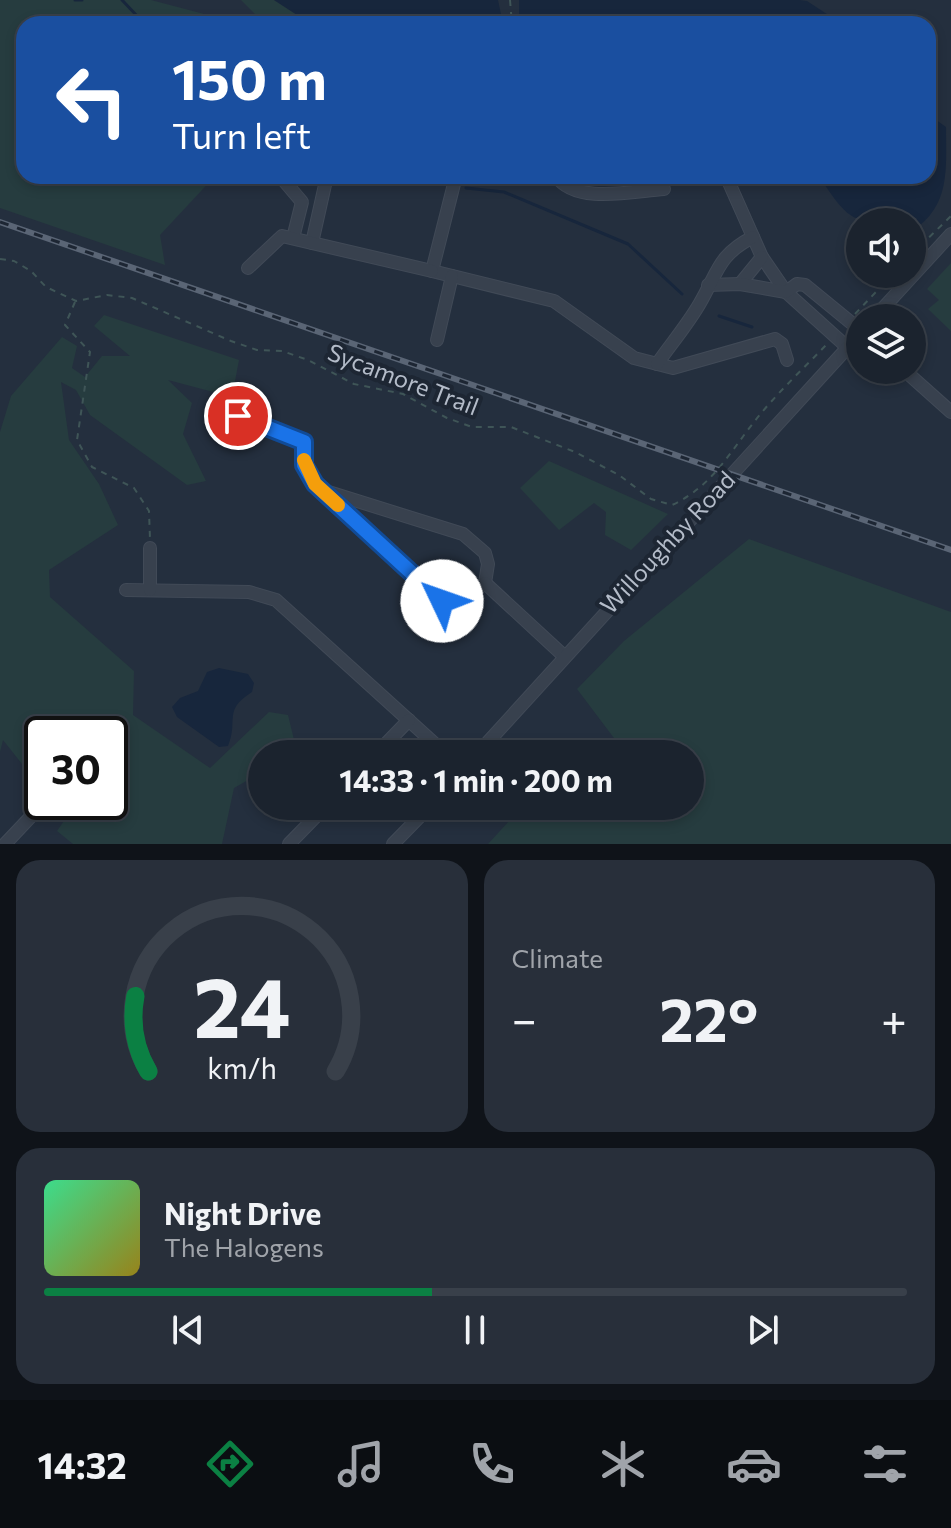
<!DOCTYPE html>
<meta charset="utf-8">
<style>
:root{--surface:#1b232e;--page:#282f3a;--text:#f1f3f6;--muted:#a0a4aa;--line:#39404a;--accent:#0b8043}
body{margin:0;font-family:Commissioner,sans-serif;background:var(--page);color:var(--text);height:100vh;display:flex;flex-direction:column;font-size:30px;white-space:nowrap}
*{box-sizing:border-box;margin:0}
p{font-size:26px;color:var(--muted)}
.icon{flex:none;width:44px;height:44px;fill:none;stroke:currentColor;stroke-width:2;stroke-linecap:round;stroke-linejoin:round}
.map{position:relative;height:844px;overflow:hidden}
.panel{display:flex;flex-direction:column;gap:16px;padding:16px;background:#0f1319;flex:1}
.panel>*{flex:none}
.guide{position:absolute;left:16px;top:16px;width:920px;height:168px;border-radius:24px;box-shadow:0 4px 12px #0003,0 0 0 2px var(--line);background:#1a4fa0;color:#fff;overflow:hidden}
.controls{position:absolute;left:846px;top:208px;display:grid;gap:16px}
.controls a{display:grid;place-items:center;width:80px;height:80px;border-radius:50%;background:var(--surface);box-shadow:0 4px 12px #0003,0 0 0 2px var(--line);font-size:40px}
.speed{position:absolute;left:24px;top:716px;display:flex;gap:16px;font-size:40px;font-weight:700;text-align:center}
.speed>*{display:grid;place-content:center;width:104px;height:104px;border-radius:50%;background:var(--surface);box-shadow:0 4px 12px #0003,0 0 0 2px var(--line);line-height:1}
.speed .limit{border:4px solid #111;border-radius:12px;background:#fff;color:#111}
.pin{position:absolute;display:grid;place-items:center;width:68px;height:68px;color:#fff;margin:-34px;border:4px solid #fff;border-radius:50%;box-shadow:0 2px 8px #0007}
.me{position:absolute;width:88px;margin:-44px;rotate:312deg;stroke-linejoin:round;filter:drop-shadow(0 0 6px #0008)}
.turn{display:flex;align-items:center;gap:28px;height:168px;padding:0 24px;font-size:36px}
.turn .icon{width:104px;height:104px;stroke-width:2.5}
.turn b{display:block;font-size:56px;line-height:68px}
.big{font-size:60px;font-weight:700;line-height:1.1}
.panel .card{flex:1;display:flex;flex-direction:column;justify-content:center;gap:12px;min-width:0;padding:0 28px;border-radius:24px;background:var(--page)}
.panel .dial{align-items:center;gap:0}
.dial svg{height:208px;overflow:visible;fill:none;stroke:var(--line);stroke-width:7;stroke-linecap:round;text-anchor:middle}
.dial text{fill:var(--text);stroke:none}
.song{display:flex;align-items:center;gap:24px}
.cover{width:96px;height:96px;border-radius:12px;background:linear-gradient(135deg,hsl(150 70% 55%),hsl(50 70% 35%))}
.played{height:8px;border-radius:4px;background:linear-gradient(90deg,var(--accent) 45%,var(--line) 45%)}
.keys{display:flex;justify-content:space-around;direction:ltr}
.heat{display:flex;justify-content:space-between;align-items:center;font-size:44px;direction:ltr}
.panel .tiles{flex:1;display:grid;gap:16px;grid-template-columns:1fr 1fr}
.card:last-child{grid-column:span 2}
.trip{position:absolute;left:248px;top:740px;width:456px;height:80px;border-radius:40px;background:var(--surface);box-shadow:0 4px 12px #0003,0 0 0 2px var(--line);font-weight:700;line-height:80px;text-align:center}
.dock{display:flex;height:128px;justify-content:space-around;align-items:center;background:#0b0e12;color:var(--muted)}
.dock .icon{width:56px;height:56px}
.dock .on{color:var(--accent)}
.dock b{font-size:36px;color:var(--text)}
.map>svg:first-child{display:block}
.green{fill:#263c3f}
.water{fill:#17263c}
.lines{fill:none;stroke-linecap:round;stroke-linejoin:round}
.stream{stroke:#17263c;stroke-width:3}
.minor-casing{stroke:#414a57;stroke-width:14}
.path{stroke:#3f5557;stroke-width:2;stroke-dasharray:6 6;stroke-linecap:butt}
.minor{stroke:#38414e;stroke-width:12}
.rail-casing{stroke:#5a6575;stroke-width:6}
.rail{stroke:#1d2633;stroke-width:3;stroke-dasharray:9;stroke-linecap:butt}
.route-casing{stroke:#114b97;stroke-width:20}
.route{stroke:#1a73e8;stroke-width:14}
.slow{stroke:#f59e0b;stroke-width:14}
.labels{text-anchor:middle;stroke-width:8;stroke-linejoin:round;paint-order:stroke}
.street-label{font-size:24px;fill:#b4bcc9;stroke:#1d2633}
</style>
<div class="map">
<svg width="951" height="844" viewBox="0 0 951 844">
<rect width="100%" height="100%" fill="#242f3e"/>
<g class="green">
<polygon points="0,0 151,0 242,24 24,24 24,176 215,176 160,235 165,265 0,208"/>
<polygon points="241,0 274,0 311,24 265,24"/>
<polygon points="951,263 951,331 928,309 939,300 927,289"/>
<polygon points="104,315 239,360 232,397 168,380 192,403 183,434 206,481 187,485 90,415 76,390 61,382 69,440 99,484 118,525 49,570 50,597 134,671 133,715 210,768 269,712 288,715 297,752 262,754 262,772 234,788 222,844 73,844 57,831 77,802 110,802 110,734 42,734 41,788 3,740 0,752 0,432 11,396 62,337 77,346 72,368 85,377 102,356 130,356 94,326"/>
<polygon points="549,461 668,514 631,550 605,535 606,512 594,503 559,530 520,488"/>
<polygon points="749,539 951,612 951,844 488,844 523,806 690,806 690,754 626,754 577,689 624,641"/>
</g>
<g class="water">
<polygon points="274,0 498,0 503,24 420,24 399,17 384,24 311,24"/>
<polygon points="519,0 799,0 807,1 842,24 741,24 730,19 723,24 519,24"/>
<path d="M 928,114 L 946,127 C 946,169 951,206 912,231 L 912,222 C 854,222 852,227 819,176 L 928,176 Z"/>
<path d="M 219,668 L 248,674 L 254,683 L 252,692 C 222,711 239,720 228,746 L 219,747 L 177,717 L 172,707 L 180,698 L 198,691 L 207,672 Z"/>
</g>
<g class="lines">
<g class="stream">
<polyline points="75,0 82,0"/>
<polyline points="122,0 139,18 161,24"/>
<polyline points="396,176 441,184"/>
<polyline points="466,188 504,192 628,244 682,294"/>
<polyline points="719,316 752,327"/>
</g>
<defs>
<g id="minor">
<polyline points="280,176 302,202 293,238"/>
<polyline points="456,176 432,271 554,301 634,358 673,368 775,339 782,344 787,360"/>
<path d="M 556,176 C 576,205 633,191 664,189"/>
<polyline points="726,176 762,257 786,292 847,347"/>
<polyline points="312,243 327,176"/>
<polyline points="248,268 282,236 432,271"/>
<polyline points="740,284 762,257"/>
<polyline points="708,285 740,284 786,292 797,284 805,285 860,330"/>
<polyline points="874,318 951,234"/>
<polyline points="437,340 452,276"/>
<path d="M 657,364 C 671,344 688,324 700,303 C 718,272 718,255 753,237"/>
<polyline points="904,370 951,412"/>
<path d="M 238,416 L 304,442 C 304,462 306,475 322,490 L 442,601 L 454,606 L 485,583 L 488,564 L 485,553 L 463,534 L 322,490"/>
<polyline points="485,583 564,656"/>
<polyline points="126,590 249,592 276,600 446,754"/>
<polyline points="150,590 150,548"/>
<polyline points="376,754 409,720"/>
<polyline points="477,754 860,334"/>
<polyline points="5,844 39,808"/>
<polyline points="289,844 326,806"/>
<polyline points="393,844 430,806"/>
</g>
</defs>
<use href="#minor" class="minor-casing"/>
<g class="path">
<polyline points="510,0 512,24"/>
<polyline points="912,254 951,216"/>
<path d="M 0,259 L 14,261 L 31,271 L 46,287 L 76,301 L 107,295 L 132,298 L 231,341 L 257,350 L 282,351 L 308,360 L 354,384 L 403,394 L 447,418 L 472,427 L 511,427 L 575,452 L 619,475 L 651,499 L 672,505 C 711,487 728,455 754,422 C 775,395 802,370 826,345"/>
<polyline points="75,302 65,325 90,352 77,440 92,467 134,488 149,511 150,539"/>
<polyline points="855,314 893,274"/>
</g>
<use href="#minor" class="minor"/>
<defs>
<polyline id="rail" points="0,222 951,550"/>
</defs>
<use href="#rail" class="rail-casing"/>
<use href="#rail" class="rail"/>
</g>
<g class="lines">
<defs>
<polyline id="route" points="238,416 304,442 304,465 315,484 442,601"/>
</defs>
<use href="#route" class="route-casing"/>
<use href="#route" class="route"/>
<polyline class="slow" points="304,460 315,484 338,505"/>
</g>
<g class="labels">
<g class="street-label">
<text transform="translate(403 380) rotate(21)" y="8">Sycamore Trail</text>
<text transform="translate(668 543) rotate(-47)" y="8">Willoughby Road</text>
</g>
</g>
</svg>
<div class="controls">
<a><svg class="icon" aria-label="sound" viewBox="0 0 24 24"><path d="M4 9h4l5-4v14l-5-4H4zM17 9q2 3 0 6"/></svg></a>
<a><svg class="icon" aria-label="layers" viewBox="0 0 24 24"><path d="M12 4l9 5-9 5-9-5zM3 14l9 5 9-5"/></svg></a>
</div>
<div class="speed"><div class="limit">30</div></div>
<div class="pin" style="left:238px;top:416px;background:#d93025"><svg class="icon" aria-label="arrive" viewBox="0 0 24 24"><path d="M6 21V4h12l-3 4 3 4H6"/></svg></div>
<svg class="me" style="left:442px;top:601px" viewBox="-20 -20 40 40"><circle r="19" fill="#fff"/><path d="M0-13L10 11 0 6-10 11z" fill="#1a73e8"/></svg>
<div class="trip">14:33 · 1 min · 200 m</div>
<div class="guide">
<div class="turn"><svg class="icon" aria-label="left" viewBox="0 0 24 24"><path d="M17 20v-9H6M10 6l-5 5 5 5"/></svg><div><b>150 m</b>Turn left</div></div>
</div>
</div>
<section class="panel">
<div class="tiles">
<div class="card dial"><svg viewBox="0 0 100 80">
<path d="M14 69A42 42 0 1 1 86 69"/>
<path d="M14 69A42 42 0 0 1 9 40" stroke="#0b8043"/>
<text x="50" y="56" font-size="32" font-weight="700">24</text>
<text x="50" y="72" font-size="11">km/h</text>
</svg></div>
<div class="card"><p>Climate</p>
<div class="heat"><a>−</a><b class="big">22°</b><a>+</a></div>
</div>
<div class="card">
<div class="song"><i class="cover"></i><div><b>Night Drive</b><p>The Halogens</p></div></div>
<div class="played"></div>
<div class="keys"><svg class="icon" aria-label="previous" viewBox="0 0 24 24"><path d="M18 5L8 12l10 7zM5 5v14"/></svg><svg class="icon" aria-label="pause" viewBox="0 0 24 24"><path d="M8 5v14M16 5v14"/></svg><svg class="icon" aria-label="next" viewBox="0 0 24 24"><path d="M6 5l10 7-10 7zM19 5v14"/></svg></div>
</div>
</div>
</section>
<nav class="dock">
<b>14:32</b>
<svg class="icon on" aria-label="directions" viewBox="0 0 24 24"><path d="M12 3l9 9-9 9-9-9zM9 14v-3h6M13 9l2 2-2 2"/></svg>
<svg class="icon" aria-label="music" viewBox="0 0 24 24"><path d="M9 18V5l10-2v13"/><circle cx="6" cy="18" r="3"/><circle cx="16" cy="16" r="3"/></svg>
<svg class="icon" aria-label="phone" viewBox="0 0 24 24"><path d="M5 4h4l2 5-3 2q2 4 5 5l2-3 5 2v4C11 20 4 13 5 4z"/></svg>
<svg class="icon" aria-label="climate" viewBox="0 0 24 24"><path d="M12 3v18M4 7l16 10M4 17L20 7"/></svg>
<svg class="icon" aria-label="car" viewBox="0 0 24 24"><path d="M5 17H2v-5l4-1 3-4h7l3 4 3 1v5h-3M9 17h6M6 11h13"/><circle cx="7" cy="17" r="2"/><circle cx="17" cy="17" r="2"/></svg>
<svg class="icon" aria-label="filters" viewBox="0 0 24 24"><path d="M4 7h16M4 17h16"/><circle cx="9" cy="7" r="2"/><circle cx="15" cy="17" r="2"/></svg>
</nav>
